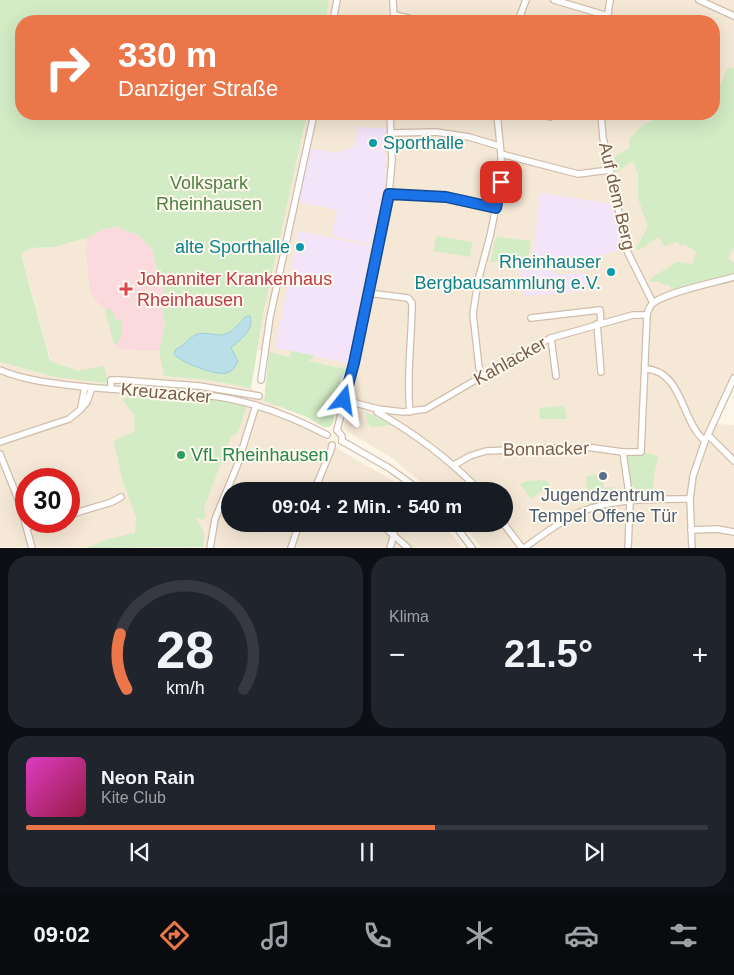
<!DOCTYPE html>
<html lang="de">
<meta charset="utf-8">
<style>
:root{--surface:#171b24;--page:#20242c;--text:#f1f3f6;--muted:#9ea1a6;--line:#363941;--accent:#eb7649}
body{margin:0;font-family:Helvetica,sans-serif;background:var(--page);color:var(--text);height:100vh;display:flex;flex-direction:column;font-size:19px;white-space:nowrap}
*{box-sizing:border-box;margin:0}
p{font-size:16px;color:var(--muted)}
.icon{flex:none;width:28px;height:28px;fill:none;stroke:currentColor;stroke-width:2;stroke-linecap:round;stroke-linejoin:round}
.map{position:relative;height:548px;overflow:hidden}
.panel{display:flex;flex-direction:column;gap:8px;padding:8px;background:#0d0f14;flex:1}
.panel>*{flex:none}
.hud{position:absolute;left:15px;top:15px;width:705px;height:105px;border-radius:20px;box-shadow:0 5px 20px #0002;background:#eb7649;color:#fff;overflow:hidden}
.speed{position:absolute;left:15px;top:468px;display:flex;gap:10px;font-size:25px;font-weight:700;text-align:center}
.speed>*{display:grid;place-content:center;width:65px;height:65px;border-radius:50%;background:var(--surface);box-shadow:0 5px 20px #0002;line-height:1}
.speed .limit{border:8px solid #d22;background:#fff;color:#111}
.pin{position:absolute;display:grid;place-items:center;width:42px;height:42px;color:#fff;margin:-21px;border-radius:10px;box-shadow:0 2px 8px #0006}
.me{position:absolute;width:55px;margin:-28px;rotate:15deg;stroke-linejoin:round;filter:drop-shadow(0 0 4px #0008)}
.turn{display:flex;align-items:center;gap:18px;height:105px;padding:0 20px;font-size:22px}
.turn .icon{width:65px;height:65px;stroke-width:2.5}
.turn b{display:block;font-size:35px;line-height:42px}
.big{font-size:38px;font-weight:700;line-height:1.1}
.panel .tile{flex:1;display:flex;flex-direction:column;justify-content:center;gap:8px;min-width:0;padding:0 18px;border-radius:20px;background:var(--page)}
.panel .dial{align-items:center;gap:0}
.dial svg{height:130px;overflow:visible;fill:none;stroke:var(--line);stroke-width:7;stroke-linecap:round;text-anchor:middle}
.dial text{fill:var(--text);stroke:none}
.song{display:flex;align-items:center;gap:15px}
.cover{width:60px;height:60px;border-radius:8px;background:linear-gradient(135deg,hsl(310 70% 55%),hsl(340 70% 35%))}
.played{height:5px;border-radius:2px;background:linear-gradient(90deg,var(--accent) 60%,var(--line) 60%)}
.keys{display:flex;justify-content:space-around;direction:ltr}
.heat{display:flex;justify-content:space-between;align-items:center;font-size:28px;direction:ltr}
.panel .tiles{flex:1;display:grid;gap:8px;grid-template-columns:1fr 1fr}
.tile:last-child{grid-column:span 2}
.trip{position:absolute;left:221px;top:482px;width:292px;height:50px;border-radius:25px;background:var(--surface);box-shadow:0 5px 20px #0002;font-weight:700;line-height:50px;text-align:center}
.menu{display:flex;height:80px;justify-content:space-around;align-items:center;background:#090b0e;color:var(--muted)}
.menu .icon{width:35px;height:35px}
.menu .active{color:var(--accent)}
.menu b{font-size:22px;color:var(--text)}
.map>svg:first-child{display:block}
.residential{fill:#f5e8d6;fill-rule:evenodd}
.education{fill:#f3e4fa}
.medical{fill:#fbdadd}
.green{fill:#d3ecc5}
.water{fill:#bbdfe8;stroke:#a1ceda}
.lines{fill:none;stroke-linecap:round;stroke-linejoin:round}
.minor-casing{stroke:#d0beac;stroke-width:8}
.minor{stroke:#fff;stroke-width:5.5}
.route-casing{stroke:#114b97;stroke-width:12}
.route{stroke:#1a73e8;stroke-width:9}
.culture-dot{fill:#0f9aa8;stroke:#fffaef;stroke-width:2}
.health-dot{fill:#e0444e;stroke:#fffaef;stroke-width:2}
.leisure-dot{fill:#2e9e5b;stroke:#fffaef;stroke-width:2}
.service-dot{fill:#5c6f8a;stroke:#fffaef;stroke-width:2}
.labels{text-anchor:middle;stroke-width:4;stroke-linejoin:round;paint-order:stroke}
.culture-label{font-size:18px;fill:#0d838f;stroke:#fffaef;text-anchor:end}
.park-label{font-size:18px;fill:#507f42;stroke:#fffaef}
.street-label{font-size:18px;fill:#795d4a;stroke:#fffaef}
.health-label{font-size:18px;fill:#be3a42;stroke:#fffaef;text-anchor:start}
.leisure-label{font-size:18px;fill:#27864d;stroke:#fffaef;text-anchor:start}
.service-label{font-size:18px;fill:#4e5e75;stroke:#fffaef}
</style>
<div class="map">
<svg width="734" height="548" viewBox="0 0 734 548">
<rect width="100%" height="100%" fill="#fdf6e8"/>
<g class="residential">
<polygon points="329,0 734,0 734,378 714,424 734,425 734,547 481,547 462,524 505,524 505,491 432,491 392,458 343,429 356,371 258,350 264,310 307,114 714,114 714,21 326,21"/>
<path d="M 104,229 L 165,325 L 164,376 L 208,380 L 251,388 L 343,452 L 397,483 L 406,491 L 230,491 L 230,524 L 440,524 L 454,537 L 461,547 L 0,547 L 0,362 L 55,377 L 21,253 L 31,248 L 55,247 L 69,243 L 87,238 ZM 26,479 L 69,479 L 69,521 L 26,521 Z"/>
</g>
<g class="education">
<polygon points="358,127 385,128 386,181 371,244 332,236 337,210 299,202 310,148 336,153 354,146"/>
<polygon points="540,193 612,204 622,249 582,261 558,265 533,259"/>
<polygon points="299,231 371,246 348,363 275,348"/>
<polygon points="526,263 552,271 558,275 584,273 587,291 525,296 520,265"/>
</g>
<polygon class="medical" points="117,227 138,235 152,249 157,273 164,286 161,303 165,325 159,351 118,349 114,344 117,344 119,340 120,320 115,319 108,308 105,309 98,303 90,292 86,251 87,238 104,229"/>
<g class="green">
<polygon points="0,0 329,0 326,21 21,21 21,114 307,114 264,310 251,388 208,380 164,376 159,351 165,325 161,303 164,286 157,273 152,249 138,235 117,227 104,229 87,238 69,243 55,247 31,248 21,254 50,361 78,371 104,366 108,383 55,377 0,362"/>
<path d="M 731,67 L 734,68 L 734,247 L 728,258 L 734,263 L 734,274 L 674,290 L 667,284 L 664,285 L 658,281 L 650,282 L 650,280 C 657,271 668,271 676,262 L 693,264 L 696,252 L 685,244 L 680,246 L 678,242 L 664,246 L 659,237 C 650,240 645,249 638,250 L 636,248 L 648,227 L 638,198 L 638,174 L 633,161 L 614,174 L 611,161 L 618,154 L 630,148 L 629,139 L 643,125 L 666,114 L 714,114 L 714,88 L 719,89 L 726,71 Z"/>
<polygon points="436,236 472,242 470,257 434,251"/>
<polygon points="496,237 531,241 528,258 490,262"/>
<polygon points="108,308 113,312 115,319 121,320 122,334 117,344 114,344 105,309"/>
<polygon points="291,351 312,355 314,357 309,361 346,369 341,379 333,423 330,427 323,427 307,417 264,401 269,352 289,357"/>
<polygon points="140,393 225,401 247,406 238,432 231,437 204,507 206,518 201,520 195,517 204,532 203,547 86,548 108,539 135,533 136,517 122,479 114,441 135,431 134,415 122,399"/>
<polygon points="564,406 567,419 540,419 539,408"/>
<polygon points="366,412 392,425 372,427 368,424"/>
<polygon points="623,452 641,452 658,456 653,481 653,500 630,501"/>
<polygon points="598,474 599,480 603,480 604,488 613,487 615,502 589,505 586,477"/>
<polygon points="544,480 547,481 550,485 531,499 520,484 526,481"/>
</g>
<path class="water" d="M 246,316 L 250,316 C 255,330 240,340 231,348 L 238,361 C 236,366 233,371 227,373 C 217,376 181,363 174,354 L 176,349 C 186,345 187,339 195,335 C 202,332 210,334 218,335 C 230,336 239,324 246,316 Z"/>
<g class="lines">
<defs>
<g id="minor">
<polyline points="393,0 394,21"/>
<polyline points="554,0 608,16"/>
<polyline points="699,0 734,16"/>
<polyline points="395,15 420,21"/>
<polyline points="333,21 337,0"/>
<polyline points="518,21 526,0"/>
<polyline points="607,21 610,0"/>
<polyline points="539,114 550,117"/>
<polyline points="601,114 603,138 624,237 628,253 653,303"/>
<polyline points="391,133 436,132 469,137 499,146"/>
<polyline points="501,154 578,174 610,170"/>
<polyline points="389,194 446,197 496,208"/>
<path d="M 368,293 L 408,298 L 412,303 C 412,339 406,376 410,412"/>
<polyline points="531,318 600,310 601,323"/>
<polyline points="597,324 601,372"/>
<polyline points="551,338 556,376"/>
<path d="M 645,369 C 683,370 681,422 705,441"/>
<path d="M 0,370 C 21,379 44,382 67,385 C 115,391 163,391 212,396 C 252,401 291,416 327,435"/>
<polyline points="482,377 479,368 473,314 478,281 490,236 501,182 501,154 497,114"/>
<polyline points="261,380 270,317 314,114"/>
<polyline points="111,389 111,380 120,380 199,386 259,396"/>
<polyline points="344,400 378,409 403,412 426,409 527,350 551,338 633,315 647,315"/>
<polyline points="81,407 85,387"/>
<path d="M 378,409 L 377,412 C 416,434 449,459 480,491"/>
<polyline points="337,430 354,363 389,194 392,160 390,114"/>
<polyline points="337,430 342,436 342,441"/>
<polyline points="708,435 734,461"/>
<polyline points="342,441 389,468 421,491"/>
<polyline points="0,442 69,419 80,410 87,402 92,388"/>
<polyline points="623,452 630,501 628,548"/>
<polyline points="0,454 20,504 32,548"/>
<path d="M 454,465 L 470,456 L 486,451 L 586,447 L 623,452 L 641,452 L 647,315 C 648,311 649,307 652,304 C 663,293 716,282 734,277"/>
<polyline points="316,487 326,491"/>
<polyline points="314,491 331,450 332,445"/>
<polyline points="69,515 112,502 121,497"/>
<polyline points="381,524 408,548"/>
<polyline points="454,524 472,548"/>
<polyline points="504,524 522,548"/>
<polyline points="27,527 48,521"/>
<polyline points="691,530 717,529 734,532"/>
<polyline points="210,548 215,519 237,466 256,405"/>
<polyline points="291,548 299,524"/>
<polyline points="390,548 394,534"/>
<path d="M 524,548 C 541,536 558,523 576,514 C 611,498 653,499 690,499"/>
<polyline points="692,548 690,499 693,476 705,441 734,378"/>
</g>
</defs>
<use href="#minor" class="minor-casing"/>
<use href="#minor" class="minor"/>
</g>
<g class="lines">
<defs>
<polyline id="route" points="344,400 354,363 389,194 446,197 496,208 501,182"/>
</defs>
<use href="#route" class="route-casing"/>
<use href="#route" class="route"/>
</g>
<g class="culture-dot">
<circle cx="373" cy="143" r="5"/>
<circle cx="300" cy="247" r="5"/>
<circle cx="611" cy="272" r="5"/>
</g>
<path class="health-dot" d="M123.5 281.5h5v5h5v5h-5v5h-5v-5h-5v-5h5z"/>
<circle class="leisure-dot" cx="181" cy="455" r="5"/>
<circle class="service-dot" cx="603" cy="476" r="5"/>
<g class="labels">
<g class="culture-label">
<text x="383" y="149" text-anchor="start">Sporthalle</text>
<text x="290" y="253">alte Sporthalle</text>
<text x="601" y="268">Rheinhauser<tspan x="601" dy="21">Bergbausammlung e.V.</tspan></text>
</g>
<g class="park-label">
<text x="209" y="189">Volkspark<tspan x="209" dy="21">Rheinhausen</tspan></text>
</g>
<g class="street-label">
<text transform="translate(617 196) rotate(77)" y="6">Auf dem Berg</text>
<text transform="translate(510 361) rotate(-29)" y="6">Kahlacker</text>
<text transform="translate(166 393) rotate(5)" y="6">Kreuzacker</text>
<text transform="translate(546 449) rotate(-1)" y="6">Bonnacker</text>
</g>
<g class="health-label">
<text x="137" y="285">Johanniter Krankenhaus<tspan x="137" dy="21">Rheinhausen</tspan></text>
</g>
<g class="leisure-label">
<text x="191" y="461">VfL Rheinhausen</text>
</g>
<g class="service-label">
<text x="603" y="501">Jugendzentrum<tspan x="603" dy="21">Tempel Offene Tür</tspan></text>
</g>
</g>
</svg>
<div class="speed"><div class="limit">30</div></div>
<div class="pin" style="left:501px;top:182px;background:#d93025"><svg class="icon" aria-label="arrive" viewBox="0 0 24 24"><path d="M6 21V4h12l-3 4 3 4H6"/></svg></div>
<svg class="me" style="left:344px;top:400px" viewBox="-20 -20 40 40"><path d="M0-17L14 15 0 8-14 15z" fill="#1a73e8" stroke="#fff" stroke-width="4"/></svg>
<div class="trip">09:04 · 2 Min. · 540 m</div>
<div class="hud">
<div class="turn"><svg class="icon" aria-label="right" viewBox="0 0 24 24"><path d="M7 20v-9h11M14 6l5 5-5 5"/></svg><div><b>330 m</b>Danziger Straße</div></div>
</div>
</div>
<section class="panel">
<div class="tiles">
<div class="tile dial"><svg viewBox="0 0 100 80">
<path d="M14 69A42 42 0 1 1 86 69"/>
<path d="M14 69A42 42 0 0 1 10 35" stroke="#eb7649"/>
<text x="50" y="56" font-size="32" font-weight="700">28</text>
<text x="50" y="72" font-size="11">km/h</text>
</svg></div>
<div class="tile"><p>Klima</p>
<div class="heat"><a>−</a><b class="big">21.5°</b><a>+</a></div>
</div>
<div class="tile">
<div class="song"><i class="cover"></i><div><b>Neon Rain</b><p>Kite Club</p></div></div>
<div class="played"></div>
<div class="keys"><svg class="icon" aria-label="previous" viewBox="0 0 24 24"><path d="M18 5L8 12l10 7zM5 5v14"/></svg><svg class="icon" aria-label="pause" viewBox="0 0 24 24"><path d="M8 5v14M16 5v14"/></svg><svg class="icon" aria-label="next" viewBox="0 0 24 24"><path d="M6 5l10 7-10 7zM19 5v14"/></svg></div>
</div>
</div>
</section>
<nav class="menu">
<b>09:02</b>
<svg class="icon active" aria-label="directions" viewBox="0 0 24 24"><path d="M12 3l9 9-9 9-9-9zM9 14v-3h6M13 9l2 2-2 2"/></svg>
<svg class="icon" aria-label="music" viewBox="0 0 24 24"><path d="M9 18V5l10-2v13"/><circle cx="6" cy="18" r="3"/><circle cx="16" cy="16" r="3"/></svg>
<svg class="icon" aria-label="phone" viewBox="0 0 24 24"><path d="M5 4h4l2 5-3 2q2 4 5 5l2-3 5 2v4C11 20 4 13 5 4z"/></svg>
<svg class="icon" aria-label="climate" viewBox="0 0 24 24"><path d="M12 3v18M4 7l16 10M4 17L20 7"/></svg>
<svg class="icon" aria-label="car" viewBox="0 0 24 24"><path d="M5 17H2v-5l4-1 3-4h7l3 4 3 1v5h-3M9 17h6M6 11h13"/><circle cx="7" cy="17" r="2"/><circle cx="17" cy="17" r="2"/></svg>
<svg class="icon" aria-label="filters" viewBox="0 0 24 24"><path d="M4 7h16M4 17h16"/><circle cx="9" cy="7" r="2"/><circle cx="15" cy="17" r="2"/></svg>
</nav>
